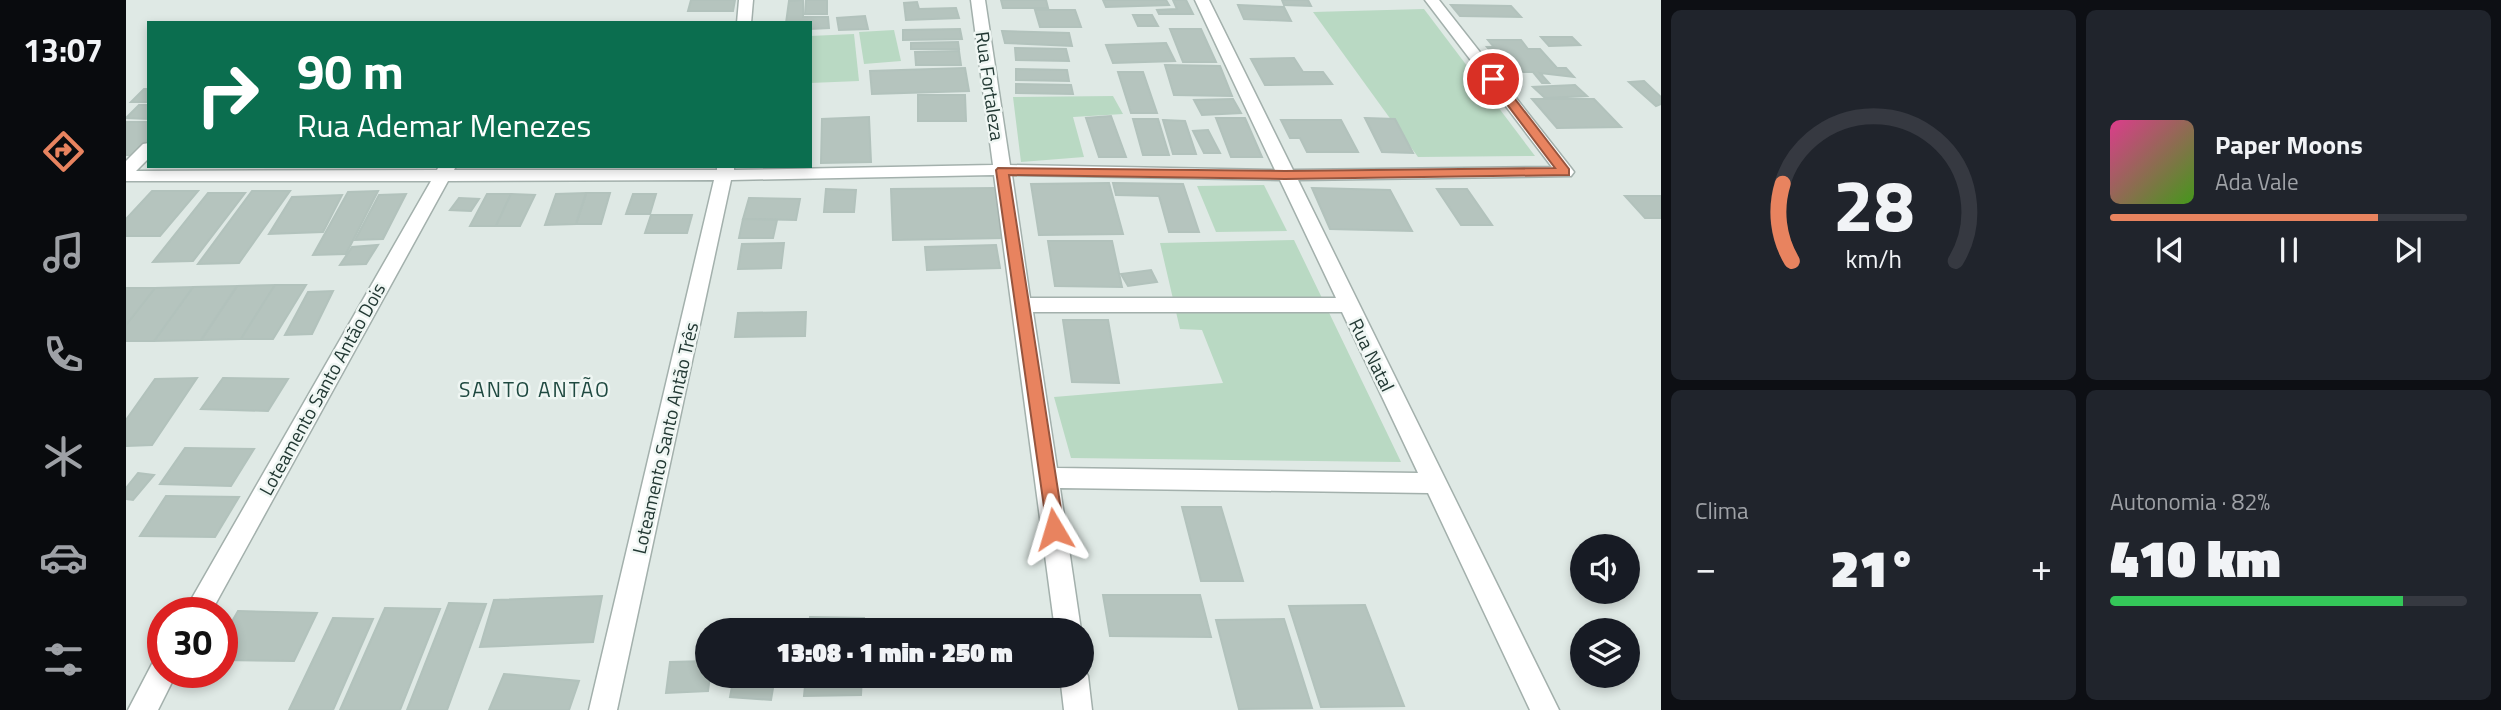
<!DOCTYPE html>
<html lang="pt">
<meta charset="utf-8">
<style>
:root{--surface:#171b24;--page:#20242c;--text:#f1f3f6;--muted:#9ea1a6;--line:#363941;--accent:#e8835f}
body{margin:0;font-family:"Titillium Web",sans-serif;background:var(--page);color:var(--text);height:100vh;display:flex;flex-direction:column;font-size:26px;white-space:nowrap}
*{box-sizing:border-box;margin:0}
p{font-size:23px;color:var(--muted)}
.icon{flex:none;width:38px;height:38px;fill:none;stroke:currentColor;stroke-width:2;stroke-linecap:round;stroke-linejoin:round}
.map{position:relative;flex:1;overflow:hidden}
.sheet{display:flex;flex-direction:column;gap:10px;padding:10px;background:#0d0f14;width:840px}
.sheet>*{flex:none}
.banner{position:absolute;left:21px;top:21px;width:665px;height:147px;border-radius:0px;box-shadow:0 4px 10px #0003;background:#0b6e4f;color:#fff;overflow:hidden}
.fabs{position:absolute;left:1444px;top:534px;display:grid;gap:14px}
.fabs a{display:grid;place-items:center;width:70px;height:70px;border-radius:50%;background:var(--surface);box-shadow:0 4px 10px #0003;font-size:35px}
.speed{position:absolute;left:21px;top:597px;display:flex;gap:14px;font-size:35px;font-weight:700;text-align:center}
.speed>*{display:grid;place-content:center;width:91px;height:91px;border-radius:50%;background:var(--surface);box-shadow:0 4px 10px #0003;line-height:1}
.speed .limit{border:10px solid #d22;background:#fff;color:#111}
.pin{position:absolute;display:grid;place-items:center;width:60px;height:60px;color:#fff;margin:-30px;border:4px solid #fff;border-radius:50%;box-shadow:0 2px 7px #0007}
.me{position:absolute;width:77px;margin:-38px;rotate:353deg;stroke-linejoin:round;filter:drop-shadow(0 0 5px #0008)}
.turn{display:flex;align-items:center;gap:24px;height:147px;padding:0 35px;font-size:32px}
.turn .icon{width:91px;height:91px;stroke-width:2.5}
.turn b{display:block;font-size:49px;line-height:60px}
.big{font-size:52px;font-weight:800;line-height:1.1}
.sheet .widget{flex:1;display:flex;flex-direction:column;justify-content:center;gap:10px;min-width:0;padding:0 24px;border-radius:10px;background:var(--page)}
.sheet .dial{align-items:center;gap:0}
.dial svg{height:182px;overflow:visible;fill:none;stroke:var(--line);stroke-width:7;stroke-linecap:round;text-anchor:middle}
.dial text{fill:var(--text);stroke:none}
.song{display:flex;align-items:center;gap:21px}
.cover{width:84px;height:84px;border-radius:10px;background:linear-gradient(135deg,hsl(330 70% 55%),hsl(100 70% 35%))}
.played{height:7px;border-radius:4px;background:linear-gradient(90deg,var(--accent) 75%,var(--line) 75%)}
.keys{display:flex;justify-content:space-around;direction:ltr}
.heat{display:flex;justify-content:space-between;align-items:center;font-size:38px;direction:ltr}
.charge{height:10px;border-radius:5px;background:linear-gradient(90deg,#34c759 82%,var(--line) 0)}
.sheet .tiles{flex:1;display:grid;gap:10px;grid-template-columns:repeat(2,1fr)}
.trip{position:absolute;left:569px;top:618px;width:399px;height:70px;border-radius:35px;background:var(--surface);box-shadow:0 4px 10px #0003;font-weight:800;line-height:70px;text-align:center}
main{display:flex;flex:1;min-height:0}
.tab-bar{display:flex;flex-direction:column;width:126px;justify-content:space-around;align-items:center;background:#090b0e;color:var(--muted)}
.tab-bar .icon{width:49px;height:49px}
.tab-bar .on{color:var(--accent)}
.tab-bar b{font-size:32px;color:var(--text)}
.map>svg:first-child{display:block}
.green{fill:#b9d9c3}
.building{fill:#b5c4be;stroke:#b2c2bc;stroke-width:2}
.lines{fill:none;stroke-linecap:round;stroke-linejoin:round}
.minor-casing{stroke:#a3b0ac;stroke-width:3}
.minor{fill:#fff;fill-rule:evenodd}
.route{fill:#e8835f;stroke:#97553e;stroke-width:2}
.labels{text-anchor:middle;stroke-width:5;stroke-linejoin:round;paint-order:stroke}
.street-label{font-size:19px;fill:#223833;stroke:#eff6f3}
.neighbourhood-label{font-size:21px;letter-spacing:2px;fill:#1f4940;stroke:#eff6f3}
</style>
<main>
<nav class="tab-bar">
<b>13:07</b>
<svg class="icon on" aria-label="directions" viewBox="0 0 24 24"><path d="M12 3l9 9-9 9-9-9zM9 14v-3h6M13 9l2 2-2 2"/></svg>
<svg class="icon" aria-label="music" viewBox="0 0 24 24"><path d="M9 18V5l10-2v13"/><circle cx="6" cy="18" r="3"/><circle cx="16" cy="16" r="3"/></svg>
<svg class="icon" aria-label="phone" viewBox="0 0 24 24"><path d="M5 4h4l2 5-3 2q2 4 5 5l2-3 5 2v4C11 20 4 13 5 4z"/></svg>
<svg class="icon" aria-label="climate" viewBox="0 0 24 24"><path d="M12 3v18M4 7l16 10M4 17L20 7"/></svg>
<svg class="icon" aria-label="car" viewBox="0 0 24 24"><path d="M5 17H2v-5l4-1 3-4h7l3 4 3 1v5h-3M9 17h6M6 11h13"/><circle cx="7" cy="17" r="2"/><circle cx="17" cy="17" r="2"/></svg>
<svg class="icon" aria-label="filters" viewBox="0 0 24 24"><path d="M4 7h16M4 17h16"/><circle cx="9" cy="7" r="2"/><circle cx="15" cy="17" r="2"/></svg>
</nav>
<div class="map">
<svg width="1535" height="710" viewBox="0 0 1535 710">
<rect width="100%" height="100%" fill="#dfe9e5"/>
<g class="green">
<polygon points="1298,9 1409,156 1292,157 1187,12"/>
<polygon points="768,30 775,61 738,64 733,32"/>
<polygon points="728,34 733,81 684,83 684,36"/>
<polygon points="987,96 997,114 947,117 958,157 895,162 887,97"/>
<polygon points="1138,185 1161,231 1090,232 1071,186"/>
<polygon points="1168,240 1275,462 945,458 928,397 1097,383 1076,330 1054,329 1034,243"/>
</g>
<g class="building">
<polygon points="565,0 609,0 607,11 562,11"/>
<polygon points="677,0 677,17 702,17 703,28 684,29 684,23 660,23 663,1"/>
<polygon points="680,0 701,0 701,14 679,14"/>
<polygon points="875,0 920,0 922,8 877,8"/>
<polygon points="977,0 1040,0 1043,5 980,7"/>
<polygon points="1047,0 1060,0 1067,14 1033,14 1031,10 1051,9"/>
<polygon points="1156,0 1182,0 1185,6 1158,5"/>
<polygon points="791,2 793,9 830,8 833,18 780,20 778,3"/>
<polygon points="1112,5 1158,7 1165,21 1118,19"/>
<polygon points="1325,5 1385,6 1395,17 1334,16"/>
<polygon points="909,10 949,10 955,27 914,27"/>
<polygon points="1007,15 1026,15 1032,26 1012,26"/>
<polygon points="739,16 742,29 713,30 711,18"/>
<polygon points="834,29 836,39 777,40 777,30"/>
<polygon points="1044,29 1075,29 1090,62 1057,62"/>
<polygon points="876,31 943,33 946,46 879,43"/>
<polygon points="1415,37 1446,37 1454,45 1423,46"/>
<polygon points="1362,40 1395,40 1402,49 1414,49 1431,68 1440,68 1448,77 1414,73 1423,83 1416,83 1407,72 1383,72 1388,80 1361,47 1368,47"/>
<polygon points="832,42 833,49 785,49 785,43"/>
<polygon points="1040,43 1049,61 987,63 980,45"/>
<polygon points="889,48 940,49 943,61 890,60"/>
<polygon points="833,51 835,65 790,65 789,52"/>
<polygon points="1168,58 1177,72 1197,72 1206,84 1139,85 1125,59"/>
<polygon points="1039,65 1094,66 1106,96 1048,95"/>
<polygon points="839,68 843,91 746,94 744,71"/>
<polygon points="890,69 941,70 943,81 890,80"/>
<polygon points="992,72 1017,72 1031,113 1005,113"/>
<polygon points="1518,81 1535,97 1535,104 1530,106 1503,82"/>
<polygon points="890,84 945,85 947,94 890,93"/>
<polygon points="1449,85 1461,96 1419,98 1407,87"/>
<polygon points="18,89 23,89 23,102 5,102"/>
<polygon points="792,95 839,95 840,121 792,121"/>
<polygon points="1107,99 1115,113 1076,115 1068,100"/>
<polygon points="1406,99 1468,99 1495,127 1431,128"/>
<polygon points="13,105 23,105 23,119 0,118"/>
<polygon points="985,116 1000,157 973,157 960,118"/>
<polygon points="743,117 745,162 695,163 696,119"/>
<polygon points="1090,118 1119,118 1136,157 1105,157"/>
<polygon points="1239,118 1269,119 1287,153 1256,152"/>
<polygon points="1007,119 1032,119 1043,155 1017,155"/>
<polygon points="1037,120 1059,121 1070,154 1047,154"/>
<polygon points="1155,120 1215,120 1232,152 1181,152 1174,138 1164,138"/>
<polygon points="0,122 23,122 23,138 7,155 0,155"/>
<polygon points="1082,130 1094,153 1078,153 1067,131"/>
<polygon points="983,183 997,234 913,235 905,184"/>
<polygon points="987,183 1057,184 1073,232 1043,232 1033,196 990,195"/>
<polygon points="870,188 878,238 767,240 765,189"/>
<polygon points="1186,188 1264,190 1286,231 1204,229"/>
<polygon points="700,189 730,190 728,212 698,212"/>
<polygon points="1311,189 1341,189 1366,225 1335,225"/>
<polygon points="26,191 72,191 34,236 0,236 0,219"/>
<polygon points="126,191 164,191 113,263 72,264"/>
<polygon points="252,191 220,254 187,255 222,192"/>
<polygon points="82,193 119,193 67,261 27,262"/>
<polygon points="460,193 484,193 475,224 450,224"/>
<polygon points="460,193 450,224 419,225 430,194"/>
<polygon points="280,194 257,239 229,240 253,195"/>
<polygon points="361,194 385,194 370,226 344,226"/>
<polygon points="385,194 409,195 394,226 370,226"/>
<polygon points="507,194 530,194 524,214 500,214"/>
<polygon points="216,195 197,232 143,234 166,197"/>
<polygon points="1499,196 1535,196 1535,218 1519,218"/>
<polygon points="333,198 353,199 345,211 324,210"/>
<polygon points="623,198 674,199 670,220 617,219"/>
<polygon points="525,215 566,215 561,233 519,233"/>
<polygon points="617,219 651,220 647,238 613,238"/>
<polygon points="922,241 986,241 996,287 929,286"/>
<polygon points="658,243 655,268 612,269 616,244"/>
<polygon points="252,245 240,264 214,265 226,247"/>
<polygon points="870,245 874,268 801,270 799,247"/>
<polygon points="1025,270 1031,282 1002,286 995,274"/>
<polygon points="149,285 115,339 75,340 111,286"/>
<polygon points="149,285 180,285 147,339 115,339"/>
<polygon points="111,286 75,340 28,341 67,287"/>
<polygon points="67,287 28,341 0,341 0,325 29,288"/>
<polygon points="0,288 29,288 0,325"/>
<polygon points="207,291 186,334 159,335 182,292"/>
<polygon points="680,312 679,336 609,337 612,313"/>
<polygon points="937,320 982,320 993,383 946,382"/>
<polygon points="71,378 26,445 0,446 0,420 29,379"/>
<polygon points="97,378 162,379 142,411 75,409"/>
<polygon points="59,448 128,449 105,486 34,484"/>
<polygon points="12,473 28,475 7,500 0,499 0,488"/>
<polygon points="40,496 113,497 89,537 14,536"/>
<polygon points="1056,507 1095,507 1117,581 1075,581"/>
<polygon points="977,595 1074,595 1085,637 984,636"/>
<polygon points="476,596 467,642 354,647 368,600"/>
<polygon points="323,603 360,604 321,710 281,710"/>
<polygon points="1239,605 1278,706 1195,707 1163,606"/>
<polygon points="259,608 314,609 274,710 214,710"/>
<polygon points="112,611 191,613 168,661 96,660 96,639"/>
<polygon points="684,617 738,618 737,630 683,630"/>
<polygon points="207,618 247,619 207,710 163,710"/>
<polygon points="1158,619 1186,708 1113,709 1090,620"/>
<polygon points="581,661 581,676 584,676 582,691 540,693 544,662"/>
<polygon points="378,674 453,681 443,710 363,710"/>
<polygon points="608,676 649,676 645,700 604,697"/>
<polygon points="680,676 736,676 735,695 678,696"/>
</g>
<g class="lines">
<defs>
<g id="minor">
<polygon points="613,0 627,0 625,23 611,23"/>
<path d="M 845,0 L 859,0 L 884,165 L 1149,170 L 1069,0 L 1083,0 L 1167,170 L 1426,167 L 1299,0 L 1313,0 L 1445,168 L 1448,172 L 1445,176 L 1172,180 L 1433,710 L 1404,710 L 1302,493 L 934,488 L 955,630 L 929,630 L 868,175 L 605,180 L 491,710 L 463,710 L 588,180 L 322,181 L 85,612 L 58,612 L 305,181 L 0,181 L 0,161 L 17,144 L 23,143 L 23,158 L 10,171 L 311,170 L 313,166 L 330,166 L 328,170 L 591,170 L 591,166 L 608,166 L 608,170 L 867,165 ZM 886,175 L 1154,180 L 1210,298 L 904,298 ZM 907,312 L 1216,312 L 1292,473 L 931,468 Z"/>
<polygon points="37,658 37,672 51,672 32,710 2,710 27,662"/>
<polygon points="956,665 962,676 966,710 938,710 934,676 956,676"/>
</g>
</defs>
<use href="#minor" class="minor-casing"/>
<use href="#minor" class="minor"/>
</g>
<polygon class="route" points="1367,76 1372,77 1443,169 1443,175 1159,179 883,175 938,529 935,535 928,537 922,535 870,170 872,168 1159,171 1429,168 1362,79"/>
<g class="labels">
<g class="street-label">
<text transform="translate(864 86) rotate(82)" y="7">Rua Fortaleza</text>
<text transform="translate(1246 355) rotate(64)" y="7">Rua Natal</text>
<text transform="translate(196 389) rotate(-61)" y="7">Loteamento Santo Antão Dois</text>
<text transform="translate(539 438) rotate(-77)" y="7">Loteamento Santo Antão Três</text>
</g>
<g class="neighbourhood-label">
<text x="409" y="397">SANTO ANTÃO</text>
</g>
</g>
</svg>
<div class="fabs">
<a><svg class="icon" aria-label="sound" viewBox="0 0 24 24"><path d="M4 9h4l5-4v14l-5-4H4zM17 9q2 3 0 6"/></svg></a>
<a><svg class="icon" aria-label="layers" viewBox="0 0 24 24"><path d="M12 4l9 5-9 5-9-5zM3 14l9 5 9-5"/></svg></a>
</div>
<div class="speed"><div class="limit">30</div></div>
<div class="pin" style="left:1367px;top:79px;background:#d93025"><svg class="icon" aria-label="arrive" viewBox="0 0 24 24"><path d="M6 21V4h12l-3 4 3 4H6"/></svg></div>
<svg class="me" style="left:928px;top:529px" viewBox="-20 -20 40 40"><path d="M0-17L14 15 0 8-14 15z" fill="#e8835f" stroke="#fff" stroke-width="4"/></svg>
<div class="trip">13:08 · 1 min · 250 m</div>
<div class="banner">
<div class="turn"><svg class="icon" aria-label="right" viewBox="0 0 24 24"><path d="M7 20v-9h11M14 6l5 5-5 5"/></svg><div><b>90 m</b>Rua Ademar Menezes</div></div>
</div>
</div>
<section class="sheet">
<div class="tiles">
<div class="widget dial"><svg viewBox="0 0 100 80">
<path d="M14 69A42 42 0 1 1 86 69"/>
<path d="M14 69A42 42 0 0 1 10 35" stroke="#e8835f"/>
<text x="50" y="56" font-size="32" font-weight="700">28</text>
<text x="50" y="72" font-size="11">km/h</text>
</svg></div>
<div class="widget">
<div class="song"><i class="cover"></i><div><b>Paper Moons</b><p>Ada Vale</p></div></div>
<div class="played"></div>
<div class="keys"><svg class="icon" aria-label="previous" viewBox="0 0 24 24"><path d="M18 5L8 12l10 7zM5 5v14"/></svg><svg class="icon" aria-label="pause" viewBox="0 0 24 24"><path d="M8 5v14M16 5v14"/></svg><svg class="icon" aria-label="next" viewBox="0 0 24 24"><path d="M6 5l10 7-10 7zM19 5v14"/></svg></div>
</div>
<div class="widget"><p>Clima</p>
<div class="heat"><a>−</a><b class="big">21°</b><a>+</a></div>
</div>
<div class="widget"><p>Autonomia · 82%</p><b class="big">410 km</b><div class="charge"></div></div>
</div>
</section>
</main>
